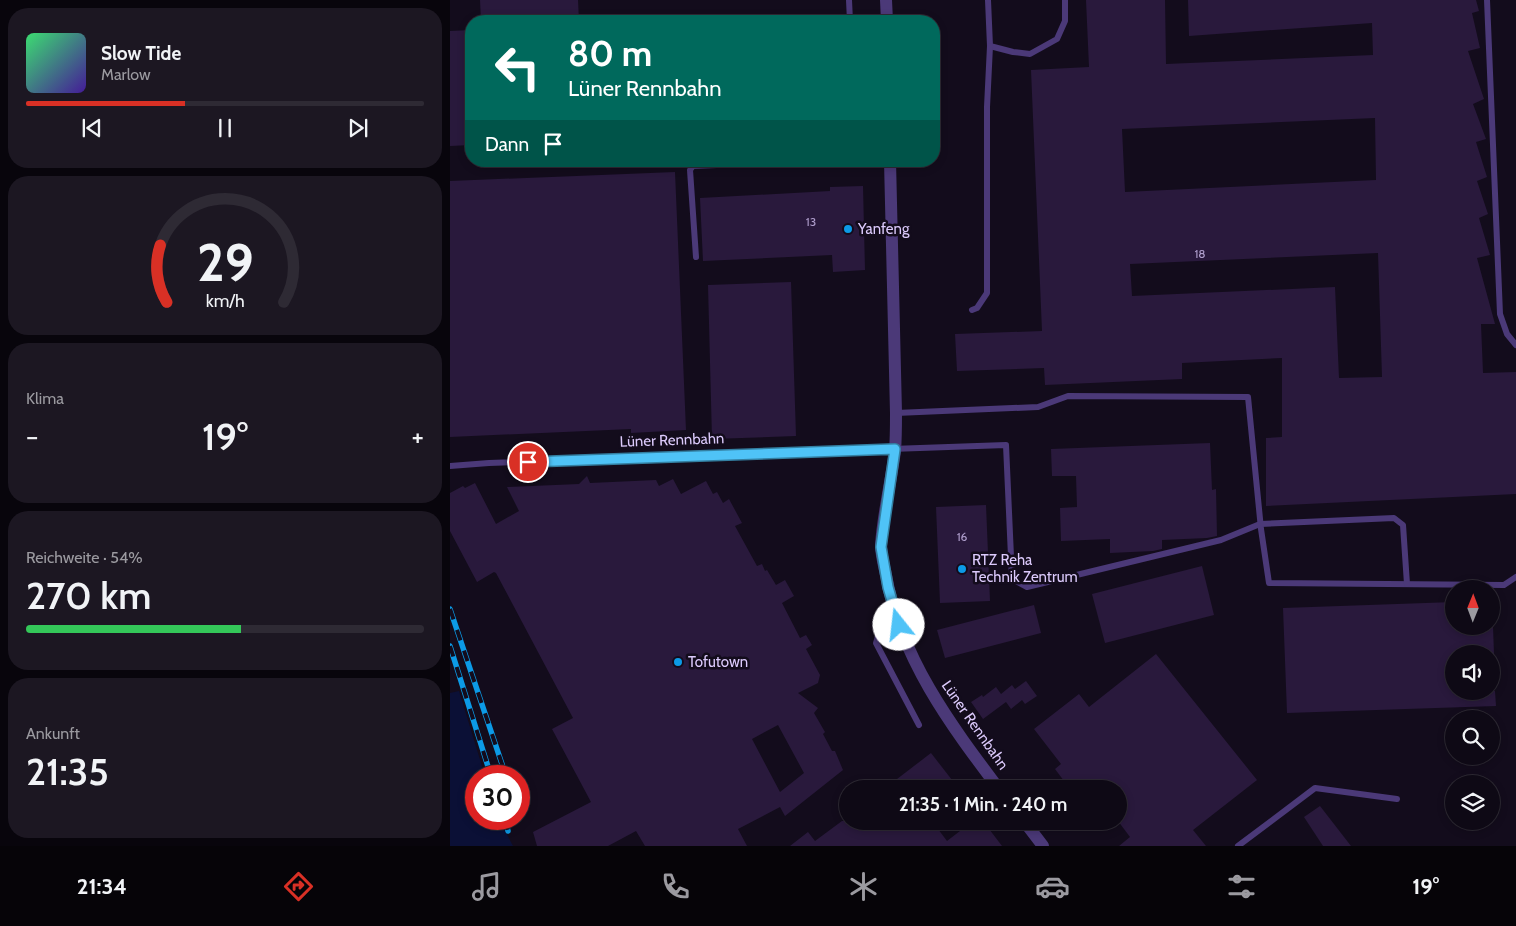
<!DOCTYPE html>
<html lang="de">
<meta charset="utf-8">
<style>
:root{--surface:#0e0915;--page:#1c1722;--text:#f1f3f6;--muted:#9b9aa0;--line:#2e2a34;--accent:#d93025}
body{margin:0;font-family:Cabin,sans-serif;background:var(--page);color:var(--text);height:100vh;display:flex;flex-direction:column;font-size:19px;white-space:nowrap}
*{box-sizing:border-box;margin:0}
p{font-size:16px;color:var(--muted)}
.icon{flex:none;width:28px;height:28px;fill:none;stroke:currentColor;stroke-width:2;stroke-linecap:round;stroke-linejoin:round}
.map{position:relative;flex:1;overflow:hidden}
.sheet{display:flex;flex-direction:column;gap:8px;padding:8px;background:#08050c;width:450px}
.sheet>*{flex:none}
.hud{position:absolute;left:15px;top:15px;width:475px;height:152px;border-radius:20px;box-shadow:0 2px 8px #0003,0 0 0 1px var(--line);background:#00695c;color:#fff;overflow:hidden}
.needle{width:32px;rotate:1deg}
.fabs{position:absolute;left:995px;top:580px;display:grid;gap:10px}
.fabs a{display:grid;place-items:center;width:55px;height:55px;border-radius:50%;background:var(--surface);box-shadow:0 2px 8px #0003,0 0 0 1px var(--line);font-size:25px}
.speed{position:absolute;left:15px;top:765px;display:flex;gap:10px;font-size:25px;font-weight:700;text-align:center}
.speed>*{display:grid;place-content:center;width:65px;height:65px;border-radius:50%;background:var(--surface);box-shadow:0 2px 8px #0003,0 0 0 1px var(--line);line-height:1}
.speed .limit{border:8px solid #d22;background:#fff;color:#111}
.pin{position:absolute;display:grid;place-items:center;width:42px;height:42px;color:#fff;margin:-21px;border:2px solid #fff;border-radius:50%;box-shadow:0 1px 5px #0007}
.me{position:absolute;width:55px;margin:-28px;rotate:344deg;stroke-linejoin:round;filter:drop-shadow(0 0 4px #0008)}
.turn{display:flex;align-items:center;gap:18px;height:105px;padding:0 20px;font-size:22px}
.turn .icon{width:65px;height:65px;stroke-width:2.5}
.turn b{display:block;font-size:35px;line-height:42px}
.then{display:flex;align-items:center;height:48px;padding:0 20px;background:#0003;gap:10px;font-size:19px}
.big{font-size:38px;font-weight:600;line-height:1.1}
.sheet .tile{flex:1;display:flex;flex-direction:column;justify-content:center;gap:8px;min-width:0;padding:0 18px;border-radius:20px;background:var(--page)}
.sheet .dial{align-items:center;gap:0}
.dial svg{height:130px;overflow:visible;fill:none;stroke:var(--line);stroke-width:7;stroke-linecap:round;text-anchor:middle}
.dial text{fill:var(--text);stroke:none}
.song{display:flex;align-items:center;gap:15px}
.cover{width:60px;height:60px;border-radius:8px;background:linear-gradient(135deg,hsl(140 70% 55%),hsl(260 70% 35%))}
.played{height:5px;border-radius:2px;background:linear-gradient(90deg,var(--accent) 40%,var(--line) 40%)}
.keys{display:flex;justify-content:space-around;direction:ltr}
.heat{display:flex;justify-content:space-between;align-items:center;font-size:28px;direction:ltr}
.charge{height:8px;border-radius:4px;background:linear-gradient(90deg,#34c759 54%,var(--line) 0)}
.trip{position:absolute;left:389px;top:780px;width:288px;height:50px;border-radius:25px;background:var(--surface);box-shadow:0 2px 8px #0003,0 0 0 1px var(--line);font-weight:600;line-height:50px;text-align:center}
.tab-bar{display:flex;height:80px;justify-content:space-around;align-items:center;background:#060408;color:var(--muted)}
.tab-bar .icon{width:35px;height:35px}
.tab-bar .active{color:var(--accent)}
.tab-bar b{font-size:22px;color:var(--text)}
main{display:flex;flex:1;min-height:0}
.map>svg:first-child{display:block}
.water{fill:#0b1036}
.building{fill:#29193c;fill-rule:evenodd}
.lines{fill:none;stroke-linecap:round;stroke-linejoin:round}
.lane{stroke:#4b3978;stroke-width:6}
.street{stroke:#4b3978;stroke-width:12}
.rail-casing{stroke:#0c9ae6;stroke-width:5.5}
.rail{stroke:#130c1c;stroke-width:4;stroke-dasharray:11;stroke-linecap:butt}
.route-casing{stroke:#337fa1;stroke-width:12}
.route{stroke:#4fc3f7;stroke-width:9}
.poi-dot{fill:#0c9ae6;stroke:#130c1c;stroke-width:2}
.labels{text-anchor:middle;stroke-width:5;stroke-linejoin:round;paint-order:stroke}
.number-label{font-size:12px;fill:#af9ecc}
.poi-label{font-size:15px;fill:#dccafc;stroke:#130c1c;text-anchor:start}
.street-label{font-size:15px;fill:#dccafc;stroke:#130c1c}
</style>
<main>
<section class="sheet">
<div class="tile">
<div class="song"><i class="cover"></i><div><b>Slow Tide</b><p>Marlow</p></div></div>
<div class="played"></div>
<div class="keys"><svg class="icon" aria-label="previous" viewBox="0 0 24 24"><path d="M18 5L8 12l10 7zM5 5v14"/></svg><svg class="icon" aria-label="pause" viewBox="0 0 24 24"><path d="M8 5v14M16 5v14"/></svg><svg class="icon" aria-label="next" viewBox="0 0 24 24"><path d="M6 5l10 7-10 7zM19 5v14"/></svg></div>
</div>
<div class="tile dial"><svg viewBox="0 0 100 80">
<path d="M14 69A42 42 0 1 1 86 69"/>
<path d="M14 69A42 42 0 0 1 10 34" stroke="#d93025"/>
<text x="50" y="56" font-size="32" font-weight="700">29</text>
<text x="50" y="72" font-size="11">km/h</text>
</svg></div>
<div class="tile"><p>Klima</p>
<div class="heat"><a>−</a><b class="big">19°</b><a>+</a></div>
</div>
<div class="tile"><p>Reichweite · 54%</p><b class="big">270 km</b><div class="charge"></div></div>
<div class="tile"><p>Ankunft</p><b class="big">21:35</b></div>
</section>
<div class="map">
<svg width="1066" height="846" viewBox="0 0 1066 846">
<rect width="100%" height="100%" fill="#130c1c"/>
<polygon class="water" points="9,691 35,776 26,776 26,819 49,819 63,846 0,846 0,693"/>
<g class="building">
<polygon points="30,0 128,0 129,21 31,21"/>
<path d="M 636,0 L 715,0 L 716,64 L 923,55 L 922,23 L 739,36 L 738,0 L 1026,0 L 1029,11 L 1022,13 L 1030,48 L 1018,51 L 1034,99 L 1023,104 L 1036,139 L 1026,142 L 1037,177 L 1027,181 L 1038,214 L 1029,218 L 1040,255 L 1027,258 L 1045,324 L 1031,324 L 1033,373 L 1066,372 L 1066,494 L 816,506 L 816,438 L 832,437 L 832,358 L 732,363 L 732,379 L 595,385 L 594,368 L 507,371 L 505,334 L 592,331 L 581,70 L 639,67 ZM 925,118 L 926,180 L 675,192 L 672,129 ZM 928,253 L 932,377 L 889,378 L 885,287 L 682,296 L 680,264 Z"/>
<polygon points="21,30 21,145 0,146 0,31"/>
<polygon points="225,172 236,430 181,433 181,429 0,437 0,181"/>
<polygon points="413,186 415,270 383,272 382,255 253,261 250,198 380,191 380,187"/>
<polygon points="341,282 346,436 262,439 258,285"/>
<polygon points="760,443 762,490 766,489 767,536 757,538 712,540 712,549 703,551 660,553 660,539 611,541 610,508 627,507 626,476 602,476 601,449"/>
<path d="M 137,476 L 140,483 L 206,480 L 209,486 L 223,479 L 231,494 L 256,481 L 263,494 L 267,492 L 273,503 L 279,499 L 292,523 L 285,526 L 307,566 L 312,564 L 315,571 L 317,570 L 326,585 L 335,580 L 344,596 L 332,603 L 350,638 L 356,635 L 362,645 L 356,649 L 370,675 L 368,683 L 348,693 L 368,708 L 364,713 L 375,732 L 373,734 L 382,751 L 385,751 L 393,770 L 335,816 L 330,807 L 288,829 L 297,846 L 195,846 L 186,831 L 158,846 L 87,846 L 83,832 L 141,802 L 102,729 L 123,718 L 46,573 L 44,572 L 27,582 L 0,531 L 0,493 L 13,486 L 15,488 L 25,483 L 46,524 L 69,511 L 57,487 L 129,484 ZM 328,725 L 354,773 L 330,792 L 302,739 Z"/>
<polygon points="536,505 540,601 490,603 486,507"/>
<polygon points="752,566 764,615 655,643 642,594"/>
<polygon points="1004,602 1004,626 1043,626 1044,654 1004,654 1004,691 1045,691 1046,706 837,713 833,608"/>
<polygon points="584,605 591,633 495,658 487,630"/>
<polygon points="706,654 807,780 743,830 756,846 669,846 680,837 668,821 668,789 620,789 605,769 611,764 584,729 629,694 639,707"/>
<polygon points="576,681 587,696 575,704 572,700 561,709 556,702 533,719 521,702 532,695 533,697 546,687 551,694 562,685 565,689"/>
<polygon points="481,753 509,789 434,789"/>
<polygon points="870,806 901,846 873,846 854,817"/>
<polygon points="392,821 482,821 497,841 523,821 533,821 552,846 340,846 358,832 365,841"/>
</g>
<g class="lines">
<g class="lane">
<polyline points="399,0 400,21"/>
<polyline points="538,0 540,46 563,52 580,54 607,39 615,21 615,0"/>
<polyline points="1037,0 1050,314 1057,334 1066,345"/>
<polyline points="246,257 240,170 243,166 361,161"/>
<polyline points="522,310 527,308 537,293 537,107 540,46"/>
<polyline points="446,413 588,407 618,396 798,397 811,529 819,583 1054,585 1066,577"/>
<polyline points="0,466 39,463 556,445 562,579 577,587 771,540 810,524 944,518 953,525 957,584"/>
<polyline points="449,625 428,636 426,643 469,725"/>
<polyline points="788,846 865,788 947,799"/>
</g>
<g class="street">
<polyline points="436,0 437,21"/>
<path d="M 440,161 L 446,413 C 446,425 446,438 445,451 C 441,482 433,514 431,545 C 431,555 434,566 436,575 C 450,657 500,724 549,789"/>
<polyline points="574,821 593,846"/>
</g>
<defs>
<g id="rail">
<polyline points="0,609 56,776"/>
<polyline points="0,646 41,776"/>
<polyline points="55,819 58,831"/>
</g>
</defs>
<use href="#rail" class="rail-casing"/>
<use href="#rail" class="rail"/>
</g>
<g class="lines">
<defs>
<polyline id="route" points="78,462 445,449 431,547 438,587 449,625"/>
</defs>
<use href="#route" class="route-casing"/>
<use href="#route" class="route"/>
</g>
<g class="poi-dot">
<circle cx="398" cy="229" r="5"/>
<circle cx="512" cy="569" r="5"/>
<circle cx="228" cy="662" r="5"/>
</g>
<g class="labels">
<g class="number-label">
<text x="361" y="226">13</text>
<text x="750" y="258">18</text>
<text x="512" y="541">16</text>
</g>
<g class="poi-label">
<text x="408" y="234">Yanfeng</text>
<text x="522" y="565">RTZ Reha<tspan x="522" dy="17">Technik Zentrum</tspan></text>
<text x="238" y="667">Tofutown</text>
</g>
<g class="street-label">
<text transform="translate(222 440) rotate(-2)" y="5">Lüner Rennbahn</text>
<text transform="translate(525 725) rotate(55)" y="5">Lüner Rennbahn</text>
</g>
</g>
</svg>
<div class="fabs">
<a><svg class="needle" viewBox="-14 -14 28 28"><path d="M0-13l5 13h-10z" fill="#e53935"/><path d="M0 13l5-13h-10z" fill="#9b9aa0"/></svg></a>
<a><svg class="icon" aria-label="sound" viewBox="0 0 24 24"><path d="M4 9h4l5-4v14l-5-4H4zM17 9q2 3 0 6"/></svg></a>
<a><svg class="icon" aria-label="search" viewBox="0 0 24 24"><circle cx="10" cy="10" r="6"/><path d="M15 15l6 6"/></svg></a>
<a><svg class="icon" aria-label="layers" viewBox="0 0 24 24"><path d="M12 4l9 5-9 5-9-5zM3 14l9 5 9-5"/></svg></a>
</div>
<div class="speed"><div class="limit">30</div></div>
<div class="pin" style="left:78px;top:462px;background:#d93025"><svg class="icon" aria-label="arrive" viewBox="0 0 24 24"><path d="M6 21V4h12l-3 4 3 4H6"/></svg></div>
<svg class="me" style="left:449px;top:625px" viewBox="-20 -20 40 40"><circle r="19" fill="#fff"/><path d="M0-13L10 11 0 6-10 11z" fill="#4fc3f7"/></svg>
<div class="trip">21:35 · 1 Min. · 240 m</div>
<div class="hud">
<div class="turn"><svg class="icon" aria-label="left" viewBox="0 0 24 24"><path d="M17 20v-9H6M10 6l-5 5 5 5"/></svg><div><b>80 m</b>Lüner Rennbahn</div></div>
<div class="then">Dann<svg class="icon" aria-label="arrive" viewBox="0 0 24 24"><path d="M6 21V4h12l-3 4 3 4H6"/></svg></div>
</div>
</div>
</main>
<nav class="tab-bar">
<b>21:34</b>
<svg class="icon active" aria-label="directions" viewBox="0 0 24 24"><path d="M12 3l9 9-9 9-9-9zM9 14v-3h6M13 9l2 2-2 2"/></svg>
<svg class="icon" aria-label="music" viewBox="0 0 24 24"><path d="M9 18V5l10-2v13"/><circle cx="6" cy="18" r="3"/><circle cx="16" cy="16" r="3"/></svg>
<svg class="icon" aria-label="phone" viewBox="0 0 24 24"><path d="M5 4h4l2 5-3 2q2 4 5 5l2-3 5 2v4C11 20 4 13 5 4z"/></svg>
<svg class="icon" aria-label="climate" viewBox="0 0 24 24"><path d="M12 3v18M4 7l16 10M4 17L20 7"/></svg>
<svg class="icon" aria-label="car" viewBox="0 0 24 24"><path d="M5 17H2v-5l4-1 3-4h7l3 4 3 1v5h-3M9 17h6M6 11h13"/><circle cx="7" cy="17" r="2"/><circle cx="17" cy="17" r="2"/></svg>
<svg class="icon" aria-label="filters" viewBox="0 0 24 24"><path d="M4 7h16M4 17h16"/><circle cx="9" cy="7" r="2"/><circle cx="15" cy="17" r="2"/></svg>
<b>19°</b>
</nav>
